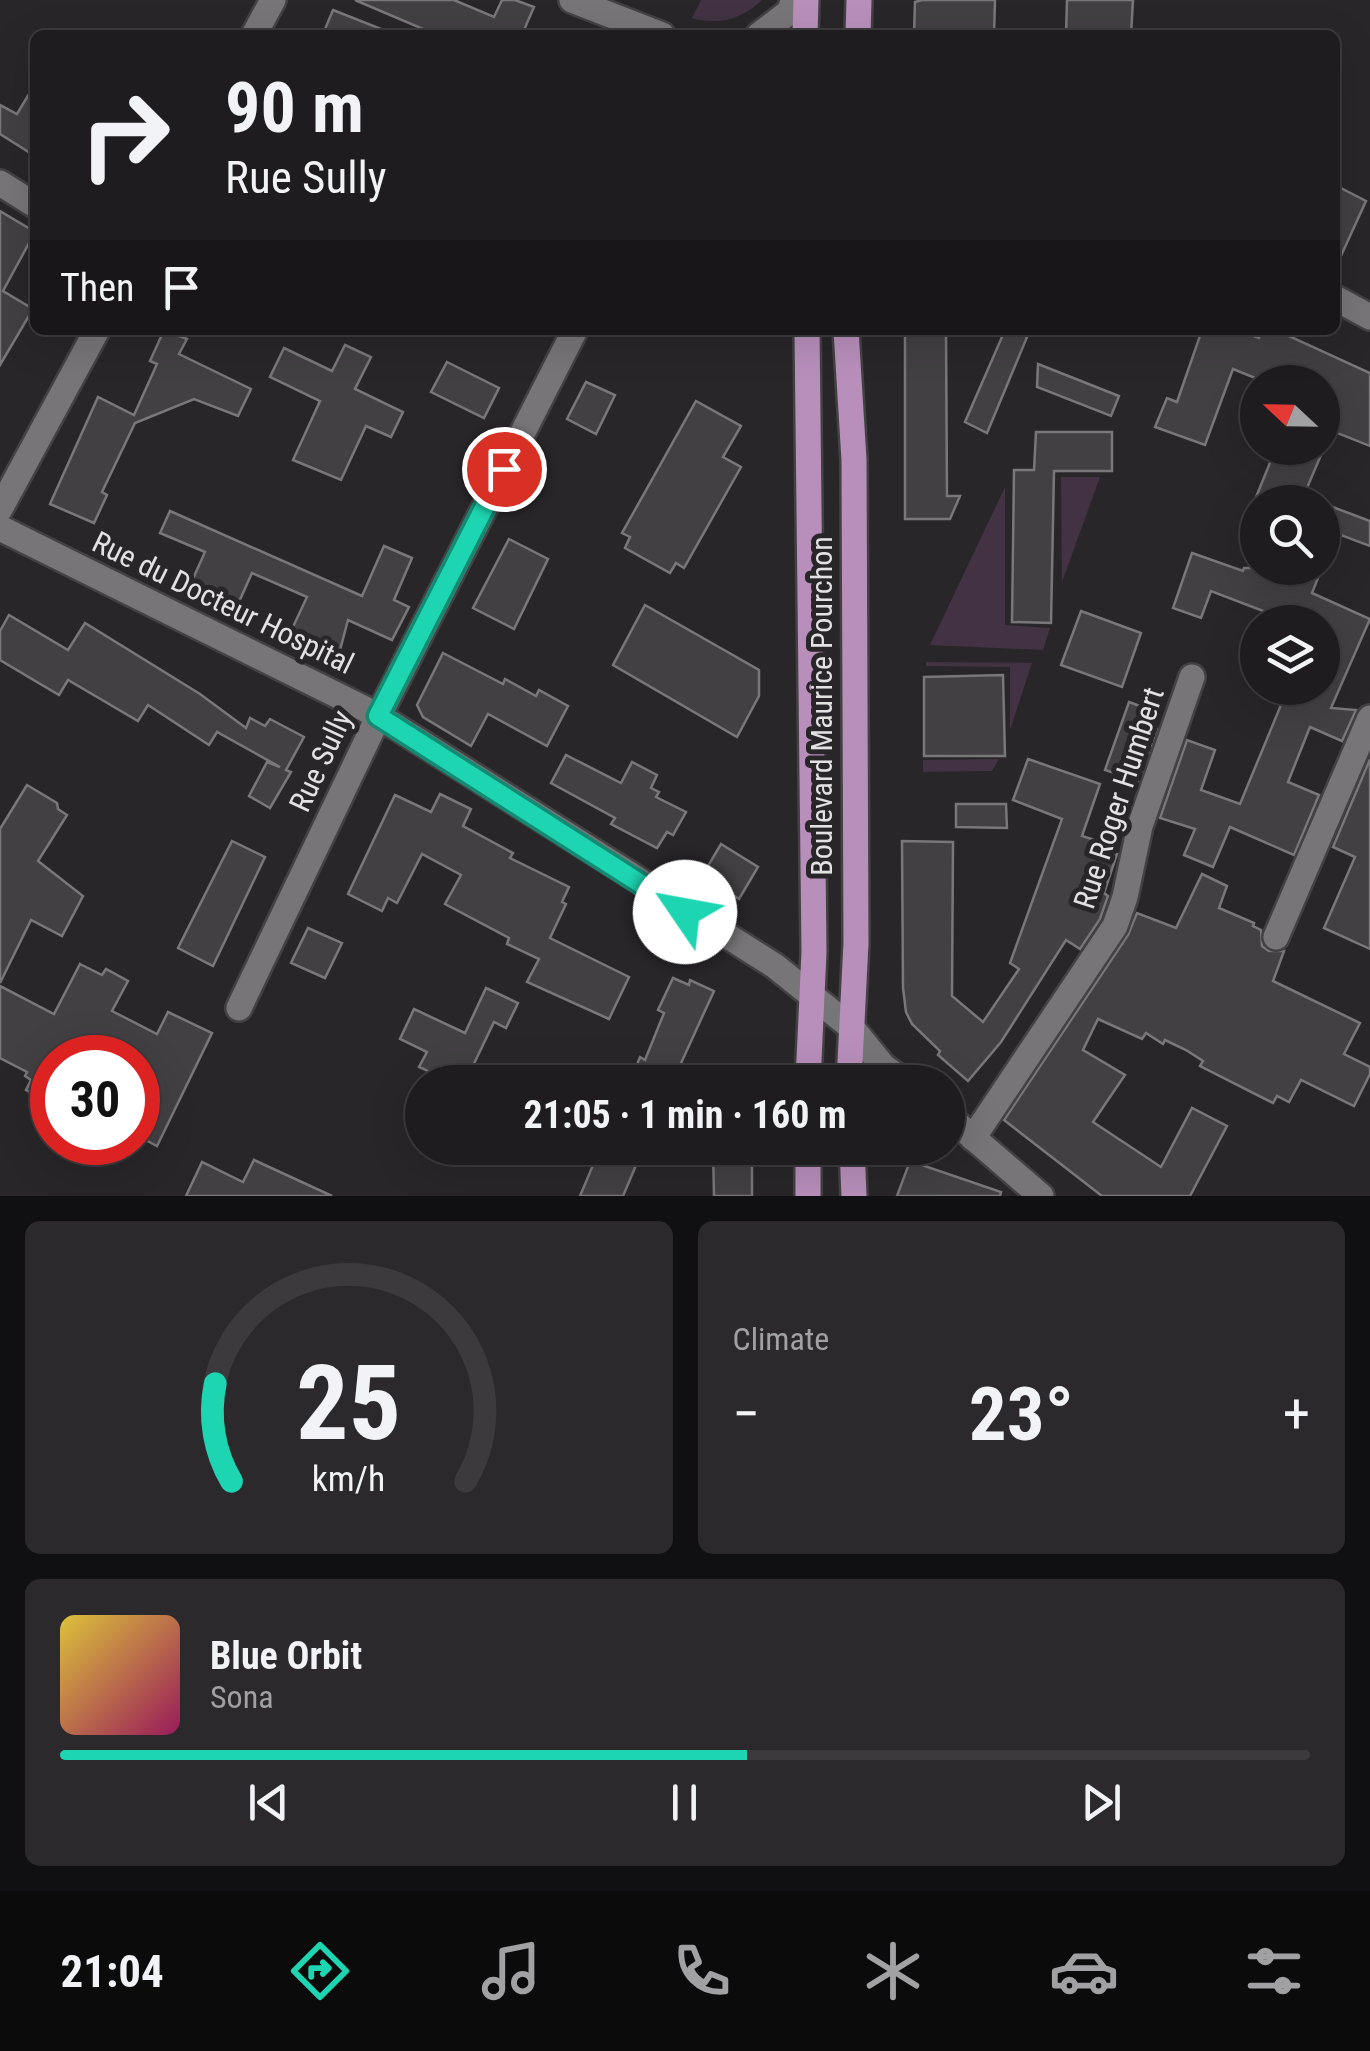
<!DOCTYPE html>
<meta charset="utf-8">
<style>
:root{--surface:#1e1c1f;--page:#2b292c;--text:#f1f3f6;--muted:#a1a1a4;--line:#3c3a3d;--accent:#1dd5b1}
body{margin:0;font-family:"Roboto Condensed",sans-serif;background:var(--page);color:var(--text);height:100vh;display:flex;flex-direction:column;font-size:38px;white-space:nowrap}
*{box-sizing:border-box;margin:0}
p{font-size:32px;color:var(--muted)}
.icon{flex:none;width:55px;height:55px;fill:none;stroke:currentColor;stroke-width:2;stroke-linecap:round;stroke-linejoin:round}
.map{position:relative;height:1196px;overflow:hidden}
.details{display:flex;flex-direction:column;gap:25px;padding:25px;background:#100f11;flex:1}
.details>*{flex:none}
.banner{position:absolute;left:30px;top:30px;width:1310px;height:305px;border-radius:15px;box-shadow:0 10px 40px #0002,0 0 0 2px var(--line);background:#1e1c1f;color:var(--text);overflow:hidden}
.needle{width:65px;rotate:292deg}
.controls{position:absolute;left:1240px;top:365px;display:grid;gap:20px}
.controls a{display:grid;place-items:center;width:100px;height:100px;border-radius:50%;background:var(--surface);box-shadow:0 10px 40px #0002,0 0 0 2px var(--line);font-size:50px}
.speed{position:absolute;left:30px;top:1035px;display:flex;gap:20px;font-size:50px;font-weight:700;text-align:center}
.speed>*{display:grid;place-content:center;width:130px;height:130px;border-radius:50%;background:var(--surface);box-shadow:0 10px 40px #0002,0 0 0 2px var(--line);line-height:1}
.speed .limit{border:15px solid #d22;background:#fff;color:#111}
.pin{position:absolute;display:grid;place-items:center;width:85px;height:85px;color:#fff;margin:-42px;border:5px solid #fff;border-radius:50%;box-shadow:0 2px 10px #0007}
.me{position:absolute;width:110px;margin:-55px;rotate:303deg;stroke-linejoin:round;filter:drop-shadow(0 0 8px #0008)}
.turn{display:flex;align-items:center;gap:35px;height:210px;padding:0 30px;font-size:45px}
.turn .icon{width:130px;height:130px;stroke-width:2.5}
.turn b{display:block;font-size:70px;line-height:85px}
.then{display:flex;align-items:center;height:95px;padding:0 30px;background:#0003;gap:20px;font-size:38px}
.big{font-size:75px;font-weight:700;line-height:1.1}
.details .card{flex:1;display:flex;flex-direction:column;justify-content:center;gap:15px;min-width:0;padding:0 35px;border-radius:15px;background:var(--page)}
.details .dial{align-items:center;gap:0}
.dial svg{height:260px;overflow:visible;fill:none;stroke:var(--line);stroke-width:7;stroke-linecap:round;text-anchor:middle}
.dial text{fill:var(--text);stroke:none}
.song{display:flex;align-items:center;gap:30px}
.cover{width:120px;height:120px;border-radius:15px;background:linear-gradient(135deg,hsl(50 70% 55%),hsl(330 70% 35%))}
.played{height:10px;border-radius:5px;background:linear-gradient(90deg,var(--accent) 55%,var(--line) 55%)}
.keys{display:flex;justify-content:space-around;direction:ltr}
.heat{display:flex;justify-content:space-between;align-items:center;font-size:55px;direction:ltr}
.details .tiles{flex:1;display:grid;gap:25px;grid-template-columns:1fr 1fr}
.card:last-child{grid-column:span 2}
.trip{position:absolute;left:405px;top:1065px;width:560px;height:100px;border-radius:50px;background:var(--surface);box-shadow:0 10px 40px #0002,0 0 0 2px var(--line);font-weight:700;line-height:100px;text-align:center}
.dock{display:flex;height:160px;justify-content:space-around;align-items:center;background:#0c0b0c;color:var(--muted)}
.dock .icon{width:70px;height:70px}
.dock .on{color:var(--accent)}
.dock b{font-size:45px;color:var(--text)}
.map>svg:first-child{display:block}
.green{fill:#423243}
.building{fill:#424042;stroke:#7a777a;stroke-width:2.5}
.lines{fill:none;stroke-linecap:round;stroke-linejoin:round}
.minor-casing{stroke:#434243;stroke-width:30}
.tertiary-casing{stroke:#434243;stroke-width:30}
.primary-casing{stroke:#434243;stroke-width:30}
.minor{stroke:#777577;stroke-width:25}
.tertiary{stroke:#777577;stroke-width:25}
.primary{stroke:#b88fbb;stroke-width:25}
.route-casing{stroke:#138a73;stroke-width:25}
.route{stroke:#1dd5b1;stroke-width:18}
.labels{text-anchor:middle;stroke-width:10;stroke-linejoin:round;paint-order:stroke}
.street-label{font-size:30px;fill:#e3e2e3;stroke:#282629}
</style>
<div class="map">
<svg width="1370" height="1196" viewBox="0 0 1370 1196">
<rect width="100%" height="100%" fill="#282629"/>
<g class="green">
<path d="M 701,0 L 762,0 C 742,19 719,26 692,18 Z"/>
<polygon points="1061,477 1100,477 1062,582"/>
<polygon points="1005,487 1005,625 1050,628 1043,650 930,645"/>
<polygon points="926,662 1032,663 1010,730 1010,667 926,666"/>
<polygon points="999,759 992,771 923,772 923,760"/>
</g>
<g class="building">
<polygon points="355,0 454,0 494,17 502,0 515,0 534,7 524,30 536,35 437,35"/>
<polygon points="922,0 995,0 994,35 914,35 915,2"/>
<polygon points="1067,0 1133,0 1131,35 1066,35"/>
<polygon points="333,10 394,34 394,35 339,35 325,29"/>
<polygon points="35,84 35,156 0,134 0,105 17,114"/>
<polygon points="1335,185 1366,201 1335,269"/>
<polygon points="0,211 35,232 3,291 33,309 0,365"/>
<polygon points="164,330 187,339 179,354 251,389 238,416 194,399 135,423 102,492 107,495 94,523 50,504 98,397 134,415 157,364 150,361"/>
<polygon points="905,330 946,330 947,496 960,496 950,519 905,519"/>
<polygon points="1005,330 1030,330 987,433 965,422"/>
<polygon points="1202,330 1236,330 1259,338 1262,330 1276,330 1370,373 1370,446 1322,427 1322,382 1265,382 1233,369 1205,445 1155,427 1167,398 1177,402"/>
<polygon points="345,345 371,357 355,389 403,412 391,437 366,426 341,480 293,460 320,401 270,377 284,348 332,371"/>
<polygon points="447,362 499,388 484,418 431,392"/>
<polygon points="1038,364 1119,396 1111,416 1037,387"/>
<polygon points="586,382 615,395 596,434 567,419"/>
<polygon points="696,401 741,426 723,457 741,467 684,568 676,563 670,573 625,548 630,537 622,533"/>
<polygon points="1036,432 1112,432 1112,471 1054,471 1051,623 1012,622 1014,470 1034,470"/>
<polygon points="1276,448 1324,448 1301,502 1254,502"/>
<polygon points="1322,503 1370,521 1370,546 1322,528"/>
<polygon points="170,511 362,596 384,546 412,558 394,600 409,607 392,640 348,620 340,650 292,629 307,597 252,573 238,604 191,583 205,552 160,533"/>
<polygon points="509,539 548,559 514,629 473,608"/>
<polygon points="1192,553 1243,571 1244,568 1322,568 1312,593 1370,619 1331,708 1356,710 1342,741 1310,727 1288,782 1319,795 1294,855 1230,827 1213,867 1184,855 1195,829 1160,818 1187,740 1215,750 1201,790 1240,804 1288,688 1322,688 1322,622 1292,622 1211,591 1201,618 1173,608"/>
<polygon points="645,605 759,670 759,696 737,737 613,665"/>
<polygon points="1081,611 1141,633 1122,687 1061,665"/>
<polygon points="9,615 68,650 85,623 200,694 246,728 250,718 265,726 270,719 304,737 286,770 291,772 270,808 249,796 267,762 280,767 217,732 209,745 148,705 138,721 68,680 59,695 0,660 0,631"/>
<polygon points="443,653 503,684 505,679 536,696 539,690 568,706 547,746 488,714 471,746 423,717 417,705"/>
<polygon points="1003,675 1005,756 924,756 924,677"/>
<polygon points="1129,702 1151,710 1146,725 1157,729 1138,781 1105,770"/>
<polygon points="566,755 621,783 632,762 657,775 651,788 659,792 656,797 686,812 673,835 667,832 657,848 611,824 615,818 551,783"/>
<polygon points="1028,759 1100,784 1082,836 1095,840 1093,846 1117,854 1104,893 1108,896 1100,919 1080,949 1066,940 1001,1042 968,1081 938,1055 940,1051 912,1024 906,1012 903,988 902,841 953,842 952,996 983,1022 1019,969 1010,963 1062,819 1013,800"/>
<polygon points="1370,759 1370,949 1324,928 1355,857 1333,847"/>
<polygon points="27,785 57,803 58,809 67,815 38,861 83,896 62,936 31,920 0,983 0,829"/>
<polygon points="440,794 471,809 463,826 513,853 510,858 569,887 562,902 566,904 550,938 629,977 609,1019 527,982 539,959 507,944 509,938 445,904 461,875 422,854 397,903 388,898 382,911 348,894 395,795 431,812"/>
<polygon points="956,804 1006,804 1007,828 956,827"/>
<polygon points="232,841 265,857 213,966 178,948"/>
<polygon points="721,844 758,867 739,899 702,876"/>
<polygon points="1202,874 1227,886 1219,908 1254,923 1253,926 1261,930 1262,946 1269,951 1284,951 1273,981 1360,1023 1344,1054 1370,1067 1370,1074 1354,1106 1301,1080 1289,1102 1277,1096 1273,1103 1200,1066 1203,1061 1186,1050 1165,1040 1163,1044 1146,1033 1142,1039 1098,1019 1083,1050 1125,1075 1093,1122 1161,1167 1192,1108 1227,1126 1190,1196 1102,1196 1004,1120 1128,935 1137,913 1176,928"/>
<polygon points="308,928 342,943 325,978 291,963"/>
<polygon points="80,964 102,975 106,969 128,981 112,1011 157,1034 168,1012 212,1033 157,1146 138,1136 138,1058 52,1058 52,1104 26,1090 31,1080 25,1076 27,1072 0,1058 0,986 54,1014"/>
<polygon points="673,978 689,985 690,980 714,991 677,1072 700,1082 630,1082 640,1057 645,1060 664,1013 658,1010"/>
<polygon points="486,988 518,1003 506,1028 494,1022 470,1072 460,1067 452,1082 419,1067 427,1052 400,1039 414,1009 465,1033"/>
<polygon points="606,1148 619,1148 640,1156 623,1196 580,1196 596,1158 601,1160"/>
<polygon points="713,1148 752,1148 752,1196 714,1196"/>
<polygon points="254,1160 332,1196 186,1196 202,1162 243,1182"/>
<polygon points="910,1161 1001,1192 1000,1196 897,1196"/>
</g>
<g class="lines">
<defs>
<g id="minor">
<polyline points="572,0 662,35"/>
<polyline points="759,35 789,12 794,0"/>
<polyline points="0,183 35,205"/>
<polyline points="1335,298 1370,317"/>
<polyline points="0,528 379,716 775,966 852,1028 883,1066 905,1082"/>
<polyline points="1276,937 1370,718"/>
<polyline points="239,1008 382,709 575,330"/>
<polyline points="948,1116 1041,1196"/>
<polyline points="973,1138 1115,926 1125,897 1140,826 1192,677"/>
</g>
<g id="tertiary">
<polyline points="254,35 273,0"/>
<polyline points="0,509 97,330"/>
</g>
<g id="primary">
<polyline points="805,35 806,0"/>
<polyline points="858,35 859,0"/>
<polyline points="807,330 814,952 808,1082"/>
<polyline points="846,330 854,460 856,943 849,1082"/>
<polyline points="852,1148 854,1196"/>
<polyline points="808,1196 808,1148"/>
</g>
</defs>
<use href="#minor" class="minor-casing"/>
<use href="#tertiary" class="tertiary-casing"/>
<use href="#primary" class="primary-casing"/>
<use href="#minor" class="minor"/>
<use href="#tertiary" class="tertiary"/>
<use href="#primary" class="primary"/>
</g>
<g class="lines">
<defs>
<polyline id="route" points="504,469 378,716 685,912"/>
</defs>
<use href="#route" class="route-casing"/>
<use href="#route" class="route"/>
</g>
<g class="labels">
<g class="street-label">
<text transform="translate(223 603) rotate(26)" y="10">Rue du Docteur Hospital</text>
<text transform="translate(822 706) rotate(-90)" y="10">Boulevard Maurice Pourchon</text>
<text transform="translate(321 761) rotate(-65)" y="10">Rue Sully</text>
<text transform="translate(1119 798) rotate(-72)" y="10">Rue Roger Humbert</text>
</g>
</g>
</svg>
<div class="controls">
<a><svg class="needle" viewBox="-14 -14 28 28"><path d="M0-13l5 13h-10z" fill="#e53935"/><path d="M0 13l5-13h-10z" fill="#a1a1a4"/></svg></a>
<a><svg class="icon" aria-label="search" viewBox="0 0 24 24"><circle cx="10" cy="10" r="6"/><path d="M15 15l6 6"/></svg></a>
<a><svg class="icon" aria-label="layers" viewBox="0 0 24 24"><path d="M12 4l9 5-9 5-9-5zM3 14l9 5 9-5"/></svg></a>
</div>
<div class="speed"><div class="limit">30</div></div>
<div class="pin" style="left:504px;top:469px;background:#d93025"><svg class="icon" aria-label="arrive" viewBox="0 0 24 24"><path d="M6 21V4h12l-3 4 3 4H6"/></svg></div>
<svg class="me" style="left:685px;top:912px" viewBox="-20 -20 40 40"><circle r="19" fill="#fff"/><path d="M0-13L10 11 0 6-10 11z" fill="#1dd5b1"/></svg>
<div class="trip">21:05 · 1 min · 160 m</div>
<div class="banner">
<div class="turn"><svg class="icon" aria-label="right" viewBox="0 0 24 24"><path d="M7 20v-9h11M14 6l5 5-5 5"/></svg><div><b>90 m</b>Rue Sully</div></div>
<div class="then">Then<svg class="icon" aria-label="arrive" viewBox="0 0 24 24"><path d="M6 21V4h12l-3 4 3 4H6"/></svg></div>
</div>
</div>
<section class="details">
<div class="tiles">
<div class="card dial"><svg viewBox="0 0 100 80">
<path d="M14 69A42 42 0 1 1 86 69"/>
<path d="M14 69A42 42 0 0 1 9 39" stroke="#1dd5b1"/>
<text x="50" y="56" font-size="32" font-weight="700">25</text>
<text x="50" y="72" font-size="11">km/h</text>
</svg></div>
<div class="card"><p>Climate</p>
<div class="heat"><a>−</a><b class="big">23°</b><a>+</a></div>
</div>
<div class="card">
<div class="song"><i class="cover"></i><div><b>Blue Orbit</b><p>Sona</p></div></div>
<div class="played"></div>
<div class="keys"><svg class="icon" aria-label="previous" viewBox="0 0 24 24"><path d="M18 5L8 12l10 7zM5 5v14"/></svg><svg class="icon" aria-label="pause" viewBox="0 0 24 24"><path d="M8 5v14M16 5v14"/></svg><svg class="icon" aria-label="next" viewBox="0 0 24 24"><path d="M6 5l10 7-10 7zM19 5v14"/></svg></div>
</div>
</div>
</section>
<nav class="dock">
<b>21:04</b>
<svg class="icon on" aria-label="directions" viewBox="0 0 24 24"><path d="M12 3l9 9-9 9-9-9zM9 14v-3h6M13 9l2 2-2 2"/></svg>
<svg class="icon" aria-label="music" viewBox="0 0 24 24"><path d="M9 18V5l10-2v13"/><circle cx="6" cy="18" r="3"/><circle cx="16" cy="16" r="3"/></svg>
<svg class="icon" aria-label="phone" viewBox="0 0 24 24"><path d="M5 4h4l2 5-3 2q2 4 5 5l2-3 5 2v4C11 20 4 13 5 4z"/></svg>
<svg class="icon" aria-label="climate" viewBox="0 0 24 24"><path d="M12 3v18M4 7l16 10M4 17L20 7"/></svg>
<svg class="icon" aria-label="car" viewBox="0 0 24 24"><path d="M5 17H2v-5l4-1 3-4h7l3 4 3 1v5h-3M9 17h6M6 11h13"/><circle cx="7" cy="17" r="2"/><circle cx="17" cy="17" r="2"/></svg>
<svg class="icon" aria-label="filters" viewBox="0 0 24 24"><path d="M4 7h16M4 17h16"/><circle cx="9" cy="7" r="2"/><circle cx="15" cy="17" r="2"/></svg>
</nav>
